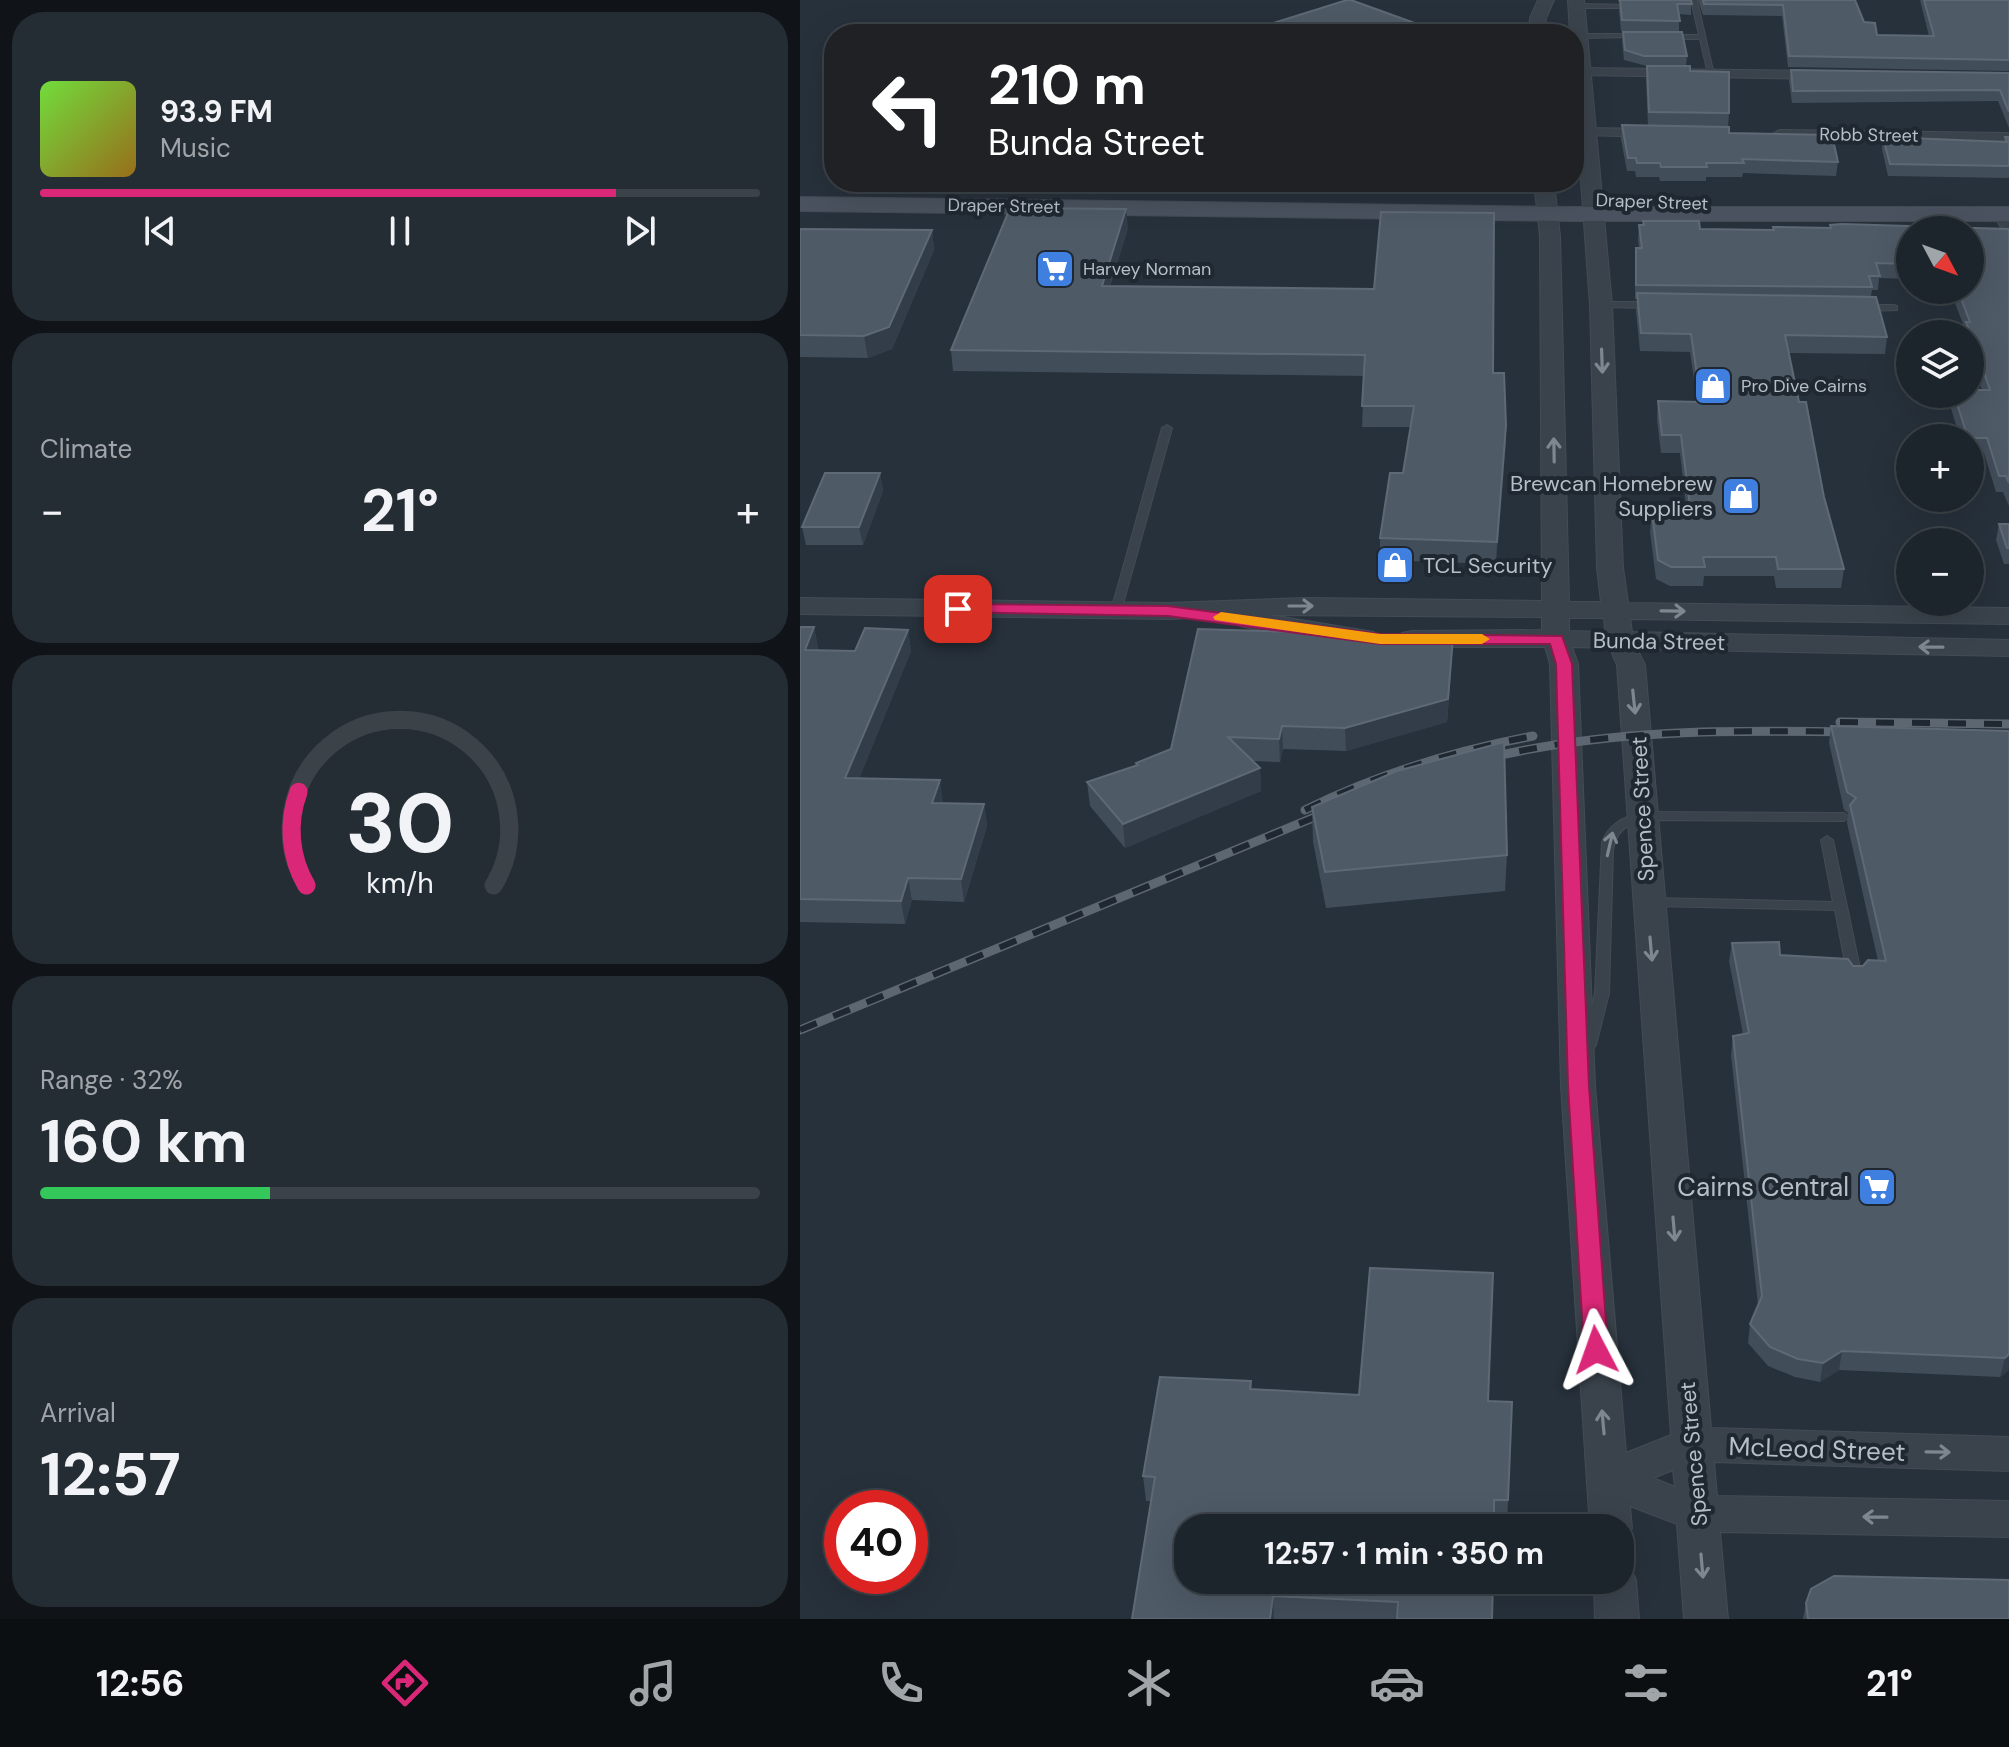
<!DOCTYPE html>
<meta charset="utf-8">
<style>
:root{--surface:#1d252c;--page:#252d34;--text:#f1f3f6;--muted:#a0a5a9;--line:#3b4248;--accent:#db2777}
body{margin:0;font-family:"DM Sans",sans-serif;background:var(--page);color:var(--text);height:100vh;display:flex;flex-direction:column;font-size:30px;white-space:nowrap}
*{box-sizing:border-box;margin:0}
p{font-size:26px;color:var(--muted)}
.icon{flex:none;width:44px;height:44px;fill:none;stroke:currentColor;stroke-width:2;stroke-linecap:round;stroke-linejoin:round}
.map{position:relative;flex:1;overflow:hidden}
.side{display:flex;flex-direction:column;gap:12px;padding:12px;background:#101418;width:800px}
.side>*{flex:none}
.banner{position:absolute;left:24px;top:24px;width:760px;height:168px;border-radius:32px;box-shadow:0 8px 32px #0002,0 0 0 2px var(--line);background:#202124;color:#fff;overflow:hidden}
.needle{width:52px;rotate:131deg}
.buttons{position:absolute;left:1096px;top:216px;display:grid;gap:16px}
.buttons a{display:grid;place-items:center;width:88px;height:88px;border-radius:50%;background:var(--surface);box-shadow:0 8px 32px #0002,0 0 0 2px var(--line);font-size:40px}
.speed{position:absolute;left:24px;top:1490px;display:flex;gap:16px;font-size:40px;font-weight:700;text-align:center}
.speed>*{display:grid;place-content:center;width:104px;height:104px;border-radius:50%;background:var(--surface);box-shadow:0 8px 32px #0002,0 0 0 2px var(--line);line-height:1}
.speed .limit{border:12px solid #d22;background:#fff;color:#111}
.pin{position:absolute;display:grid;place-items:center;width:68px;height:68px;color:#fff;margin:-34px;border-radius:16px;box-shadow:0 4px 12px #0006}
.me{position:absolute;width:88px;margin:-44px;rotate:356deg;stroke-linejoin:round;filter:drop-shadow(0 0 6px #0008)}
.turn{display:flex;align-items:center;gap:28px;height:168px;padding:0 32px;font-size:36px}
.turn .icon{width:104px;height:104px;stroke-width:2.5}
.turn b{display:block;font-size:56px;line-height:68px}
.big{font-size:60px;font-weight:700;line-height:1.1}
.side .tile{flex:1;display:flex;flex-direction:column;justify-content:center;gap:12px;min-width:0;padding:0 28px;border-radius:32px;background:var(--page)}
.side .dial{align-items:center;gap:0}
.dial svg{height:208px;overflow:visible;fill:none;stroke:var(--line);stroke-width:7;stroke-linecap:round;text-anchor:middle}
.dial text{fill:var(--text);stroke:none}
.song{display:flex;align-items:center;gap:24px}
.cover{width:96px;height:96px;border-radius:12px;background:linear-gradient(135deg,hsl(100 70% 55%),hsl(40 70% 35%))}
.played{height:8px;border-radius:4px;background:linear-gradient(90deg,var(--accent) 80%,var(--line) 80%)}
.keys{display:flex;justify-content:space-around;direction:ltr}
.heat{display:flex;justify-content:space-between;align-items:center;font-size:44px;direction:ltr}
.charge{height:12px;border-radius:6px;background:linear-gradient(90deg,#34c759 32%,var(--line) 0)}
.trip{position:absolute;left:374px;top:1514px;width:460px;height:80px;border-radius:32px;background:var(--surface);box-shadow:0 8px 32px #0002,0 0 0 2px var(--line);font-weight:700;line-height:80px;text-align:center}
.tab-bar{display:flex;height:128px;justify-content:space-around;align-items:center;background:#0c0f12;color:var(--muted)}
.tab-bar .icon{width:56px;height:56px}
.tab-bar .on{color:var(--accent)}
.tab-bar b{font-size:36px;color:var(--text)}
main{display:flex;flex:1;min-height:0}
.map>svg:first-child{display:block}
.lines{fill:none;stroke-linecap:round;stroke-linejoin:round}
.service-casing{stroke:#434c55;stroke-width:2}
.minor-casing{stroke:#434c55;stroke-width:2}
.tertiary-casing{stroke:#434c55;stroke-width:2}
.secondary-casing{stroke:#434c55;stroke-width:2}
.service{fill:#3a434c;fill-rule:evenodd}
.minor{fill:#3a434c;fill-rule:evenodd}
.tertiary{fill:#3a434c;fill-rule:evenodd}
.secondary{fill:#49525e;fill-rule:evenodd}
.rail-casing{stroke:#5d6772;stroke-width:9}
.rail{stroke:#1f2831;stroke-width:6;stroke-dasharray:18;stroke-linecap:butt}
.wall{fill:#424d5a}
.shaded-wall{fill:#323d49}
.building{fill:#4e5a66;stroke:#5e6975;stroke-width:2}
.oneway{stroke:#7e8790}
.route{fill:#db2777;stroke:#8e194d;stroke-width:2}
.slow{fill:#f59e0b}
.labels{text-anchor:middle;stroke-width:8;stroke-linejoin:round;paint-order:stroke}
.far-street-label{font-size:18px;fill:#b6bec7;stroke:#1f2831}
.far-poi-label{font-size:18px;fill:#b6bec7;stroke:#1f2831;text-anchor:start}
.poi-label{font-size:22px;fill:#b6bec7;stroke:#1f2831;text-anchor:end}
.street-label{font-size:22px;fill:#b6bec7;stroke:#1f2831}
.near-poi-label{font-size:26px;fill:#b6bec7;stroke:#1f2831;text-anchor:end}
.near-street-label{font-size:26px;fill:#b6bec7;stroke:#1f2831}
</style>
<main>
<section class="side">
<div class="tile">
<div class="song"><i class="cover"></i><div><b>93.9 FM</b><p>Music</p></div></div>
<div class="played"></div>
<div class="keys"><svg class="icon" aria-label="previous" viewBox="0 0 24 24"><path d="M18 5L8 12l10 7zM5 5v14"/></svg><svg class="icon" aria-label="pause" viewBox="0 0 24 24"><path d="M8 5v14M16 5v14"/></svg><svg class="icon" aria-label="next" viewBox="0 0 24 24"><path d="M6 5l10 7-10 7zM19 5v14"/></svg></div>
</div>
<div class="tile"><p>Climate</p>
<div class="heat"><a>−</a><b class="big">21°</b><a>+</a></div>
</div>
<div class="tile dial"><svg viewBox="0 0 100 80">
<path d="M14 69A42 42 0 1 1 86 69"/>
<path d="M14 69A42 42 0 0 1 11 33" stroke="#db2777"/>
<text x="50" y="56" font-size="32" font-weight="700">30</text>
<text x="50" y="72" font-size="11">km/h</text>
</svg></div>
<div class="tile"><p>Range · 32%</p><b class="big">160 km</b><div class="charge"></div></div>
<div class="tile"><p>Arrival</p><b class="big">12:57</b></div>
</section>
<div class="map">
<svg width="1209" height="1619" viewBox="0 0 1209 1619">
<rect width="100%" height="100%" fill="#27313b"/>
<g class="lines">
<defs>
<g id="service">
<polygon points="844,0 850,0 850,8 776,8 773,6 776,4 844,5"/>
<polygon points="891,0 897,0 914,75 908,74 900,39 870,39 867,37 870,35 899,35"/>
<polygon points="835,34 838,36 837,37 779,38 776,36 779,34"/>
<polygon points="801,302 851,302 855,305 851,308 798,307 798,303"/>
<polygon points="1094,305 1097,306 1097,310 1066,311 1062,308 1066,305"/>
<polygon points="367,425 372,428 321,611 316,614 312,613 311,611 362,428"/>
<path d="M 841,812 L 1044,813 L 1050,817 L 1044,821 L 842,820 C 825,826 816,832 813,850 L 809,993 L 796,1045 L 794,1048 L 784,1048 L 782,1045 L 795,993 L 802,842 C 809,824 822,818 841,812 Z"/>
<polygon points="1027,836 1033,840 1062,978 1060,981 1050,981 1048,978 1035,910 851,906 845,902 851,898 1033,902 1021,840"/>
</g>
<g id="minor">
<polygon points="782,68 1023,71 1030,75 1023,79 777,75 775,72"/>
<polygon points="786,128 855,129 862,133 855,137 781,135 781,129"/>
<polygon points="979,130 1209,133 1209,141 974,137 972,134"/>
<polygon points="1202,209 1209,213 1209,234 1203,232 1194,214"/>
</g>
<g id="tertiary">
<polygon points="738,0 754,0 746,18 745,34 729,34 730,18"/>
<path d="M 768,0 L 784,0 L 812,305 L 823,568 L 828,603 L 1209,608 L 1209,624 L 830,619 L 832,632 L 1209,640 L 1209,656 L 837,649 L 845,665 L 911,1428 L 1209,1437 L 1209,1471 L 914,1462 L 917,1496 L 1209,1501 L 1209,1537 L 920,1532 L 928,1619 L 884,1619 L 877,1524 L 830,1506 L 832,1528 L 826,1541 L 820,1543 L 820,1528 L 790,1528 L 761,1086 L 750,664 L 745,647 L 612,647 L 602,645 L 598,639 L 602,633 L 612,631 L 742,630 L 742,617 L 470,615 L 574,632 L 578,638 L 574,644 L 564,646 L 449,628 L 440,626 L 436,620 L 438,616 L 368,619 L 0,614 L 0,598 L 368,603 L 506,598 L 742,601 L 740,236 L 734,182 L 754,182 L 760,236 L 769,602 L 801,602 L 797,568 L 790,305 L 774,84 L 774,34 L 770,34 ZM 769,618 L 804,618 L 805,632 L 769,631 ZM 772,647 L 810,648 L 817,665 L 871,1435 L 826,1453 L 795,1086 L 778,664 ZM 873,1470 L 875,1487 L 853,1478 Z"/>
<polygon points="820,1563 830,1567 836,1580 839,1619 795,1619 794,1580 820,1580"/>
</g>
<polygon id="secondary" points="0,197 771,207 1209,207 1209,221 771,221 0,211"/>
</defs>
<use href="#service" class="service-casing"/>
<use href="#minor" class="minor-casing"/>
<use href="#tertiary" class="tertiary-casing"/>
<use href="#secondary" class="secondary-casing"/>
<use href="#service" class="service"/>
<use href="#minor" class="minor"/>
<use href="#tertiary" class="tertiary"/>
<use href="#secondary" class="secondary"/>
<defs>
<g id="rail">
<polyline points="1040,722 1209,724"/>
<path d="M 684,759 C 806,729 929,730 1054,732"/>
<path d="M 505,810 C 578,774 653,751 733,736"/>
<polyline points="0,1030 532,810"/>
</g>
</defs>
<use href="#rail" class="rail-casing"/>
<use href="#rail" class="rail"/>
</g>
<g class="wall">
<polygon points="818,0 891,0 891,15 879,14 879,32 821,31 819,11 820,2 818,2"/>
<polygon points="898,0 1055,0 1064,22 1077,35 1129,36 1120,0 1209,0 1209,71 988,67 982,16 903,15"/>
<polygon points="823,32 887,56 886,66 929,113 928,127 929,133 1038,162 1036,176 943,173 942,177 906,177 906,181 860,181 859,177 836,177 835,171 827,171 821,139 822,125 848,126 846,79 847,66 824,60 822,41"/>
<polygon points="991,70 1209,73 1209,128 1198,101 992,103 989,81"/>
<polygon points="34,134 34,163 31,163 28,144"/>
<polygon points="1083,137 1204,142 1205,137 1209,137 1209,178 1088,176 1082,149"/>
<polygon points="843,221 900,229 973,230 973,227 1030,228 1030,225 1209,229 1209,506 1203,492 1196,492 1184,453 1170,453 1170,438 1160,438 1150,405 1152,394 1170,394 1182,390 1170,356 1170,334 1164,334 1165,329 1150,290 1170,290 1170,230 1110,230 1110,279 1079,278 1078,290 1072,290 1071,296 1087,337 1085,354 989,353 999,402 1044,569 1041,588 976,588 974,576 904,576 903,586 870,586 856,579 850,532 852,513 887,514 880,453 861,453 857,419 858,401 897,401 890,352 840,351 836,311 837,299 835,299 835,262 836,248 839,248 838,239 839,225 843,225"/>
<polygon points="328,228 310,286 693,373 706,425 696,564 580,560 580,538 603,473 610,427 562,427 564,376 153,371 151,350"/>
<polygon points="0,229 132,230 134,250 92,349 68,358 0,357"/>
<polygon points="80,473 83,491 63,545 6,545 2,527"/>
<polygon points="1199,524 1209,524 1209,564 1204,564 1196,540"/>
<polygon points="0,627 14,627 18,648 17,651 55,651 108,630 111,651 59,779 143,803 184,804 187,826 164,902 112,900 105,924 0,922 0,923"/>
<polygon points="652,659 647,722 546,751 483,749 480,762 453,761 460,768 461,791 325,848 290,806 287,782 336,766 336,763"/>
<polygon points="1031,726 1209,731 1209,1370 1200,1377 1039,1370 1020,1382 995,1377 968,1366 948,1343 950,1324 958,1305 931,1055 933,1036 943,1034 929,961 932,943 980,955 1053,966 1063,966 1078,961 1047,823 1048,813 1044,810 1029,743"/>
<polygon points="512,807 707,855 705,891 526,908 513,842"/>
<polygon points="451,1381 452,1389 712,1402 707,1525 694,1524 692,1619 332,1619 351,1501 346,1501 343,1476"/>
<polygon points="1006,1603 1209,1619 1003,1619"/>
</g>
<g class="shaded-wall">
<polygon points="326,209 328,228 303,306 302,286"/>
<polygon points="132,230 134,250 92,349 68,358 64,336"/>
<polygon points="706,425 706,446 696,564 697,542"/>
<polygon points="80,473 83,491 63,545 59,527"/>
<polygon points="14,627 18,648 9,672 5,650"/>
<polygon points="108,630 111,651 50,801 45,778"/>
<polygon points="653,637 652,659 647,722 546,751 545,728"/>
<polygon points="482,726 483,749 480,762 479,739"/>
<polygon points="460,768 461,791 325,848 323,824"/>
<polygon points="140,780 143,802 136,825 132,803"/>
<polygon points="184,804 187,826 164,902 161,879"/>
<polygon points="108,878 112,900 105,924 101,901"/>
<polygon points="1042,1351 1039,1370 1020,1382 1023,1363"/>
<polygon points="1209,1354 1209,1370 1200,1377 1205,1358"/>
<polygon points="473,1596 474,1619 470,1619"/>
</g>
<g class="building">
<polygon points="547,0 551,0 645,34 438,34"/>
<polygon points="820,0 891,0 892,4 877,4 880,21 822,20"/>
<polygon points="903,0 1055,0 1064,22 1075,23 1077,35 1134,36 1124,0 1209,0 1209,60 989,56 983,5 904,4"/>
<polygon points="823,32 882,32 887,56 844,56 825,50"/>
<polygon points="847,66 890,66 890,71 929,72 929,113 849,112"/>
<polygon points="991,70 1209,73 1209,112 1200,90 993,91"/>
<polygon points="822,125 929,127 929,133 1032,135 1038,162 942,159 944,163 906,163 907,167 861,167 860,163 837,163 836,158 828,158"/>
<polygon points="34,134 34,144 28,144"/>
<polygon points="1083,137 1207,142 1205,137 1209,137 1209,166 1090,164"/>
<polygon points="210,208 326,209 302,286 574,289 581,212 694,213 693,373 704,373 706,425 697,542 580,538 590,473 603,473 614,406 562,406 565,355 151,350"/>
<polygon points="843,221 899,221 900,229 974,230 973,227 1031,228 1030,225 1042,224 1209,229 1209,483 1206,476 1199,476 1187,438 1168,438 1154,394 1170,394 1170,390 1190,390 1166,322 1170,322 1158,290 1170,290 1170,230 1110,230 1110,264 1076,263 1080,276 1069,276 1072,287 836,285 836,248 842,248 839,225 844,225"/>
<polygon points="0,229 132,230 89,327 64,336 0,335"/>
<polygon points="837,293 1076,297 1087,337 985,335 999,402 1006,402 1024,497 1044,569 978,569 976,557 903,557 905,567 871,567 858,560 852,513 891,514 881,435 862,435 858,401 901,402 891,334 841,333"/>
<polygon points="25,473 80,473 59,527 2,527"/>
<polygon points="1199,524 1209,524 1209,548 1207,548"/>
<polygon points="0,627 14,627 5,650 55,651 65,628 108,630 45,778 140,780 132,803 184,804 161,879 108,878 101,901 0,899"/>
<polygon points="398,629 653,637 648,699 545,728 482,726 479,739 428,737 460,768 323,824 287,782 338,765 336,763 371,749"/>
<polygon points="1031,726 1209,731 1209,1354 1205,1358 1042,1351 1023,1363 998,1359 970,1347 950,1324 962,1296 933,1036 949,1033 932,943 979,942 980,955 1048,959 1053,966 1063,966 1068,960 1086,961 1050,805 1056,798 1047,792"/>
<polygon points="704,742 707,855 525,872 512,807 597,771"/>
<polygon points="570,1268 693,1273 688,1401 712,1402 708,1500 694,1500 694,1528 388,1528 388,1580 693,1580 692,1619 597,1619 598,1602 473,1596 470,1619 332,1619 355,1477 343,1476 360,1377 451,1381 450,1389 559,1395"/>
<polygon points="1034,1576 1209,1580 1209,1619 1008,1619 1006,1603 1011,1589"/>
</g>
<defs><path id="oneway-shaft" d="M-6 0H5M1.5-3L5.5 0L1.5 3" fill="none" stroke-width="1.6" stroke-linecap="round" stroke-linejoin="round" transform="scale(2)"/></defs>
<g class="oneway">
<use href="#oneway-shaft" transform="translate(802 361) rotate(88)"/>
<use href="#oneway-shaft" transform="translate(754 450) rotate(-91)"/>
<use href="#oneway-shaft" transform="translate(501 606)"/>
<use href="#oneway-shaft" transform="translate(873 611) rotate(1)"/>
<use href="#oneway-shaft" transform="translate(1131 647) rotate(-179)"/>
<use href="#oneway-shaft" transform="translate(834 702) rotate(84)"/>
<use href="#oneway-shaft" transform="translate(810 844) rotate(-77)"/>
<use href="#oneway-shaft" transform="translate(851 949) rotate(85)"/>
<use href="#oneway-shaft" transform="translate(874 1229) rotate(85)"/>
<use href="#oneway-shaft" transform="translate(803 1422) rotate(-95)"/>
<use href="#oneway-shaft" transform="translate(1138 1452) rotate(1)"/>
<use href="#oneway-shaft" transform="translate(1075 1517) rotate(-179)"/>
<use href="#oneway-shaft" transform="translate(902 1566) rotate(85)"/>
</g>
<polygon class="route" points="158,604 368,606 580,634 762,636 772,664 789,1086 808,1350 805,1357 796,1360 788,1357 784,1350 768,1086 756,664 750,644 580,644 368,616 152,612 152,605"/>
<polygon class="slow" points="421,612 580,634 682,634 690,639 682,644 580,644 415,620 413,617"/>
<defs>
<symbol id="supermarket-square" viewBox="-11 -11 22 22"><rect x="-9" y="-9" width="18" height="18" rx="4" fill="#3f7fe0" stroke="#1f2831"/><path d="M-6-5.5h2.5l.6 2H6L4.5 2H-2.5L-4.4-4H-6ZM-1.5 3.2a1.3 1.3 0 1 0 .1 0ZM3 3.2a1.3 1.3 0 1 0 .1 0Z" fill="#fff"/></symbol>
<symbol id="shop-square" viewBox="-11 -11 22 22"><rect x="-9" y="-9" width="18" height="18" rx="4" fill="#3f7fe0" stroke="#1f2831"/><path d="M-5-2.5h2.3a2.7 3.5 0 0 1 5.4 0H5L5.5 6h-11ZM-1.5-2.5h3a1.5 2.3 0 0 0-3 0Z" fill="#fff"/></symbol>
</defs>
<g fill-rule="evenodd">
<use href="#supermarket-square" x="233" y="247" width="44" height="44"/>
<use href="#shop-square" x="891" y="364" width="44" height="44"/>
<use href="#shop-square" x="919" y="474" width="44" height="44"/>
<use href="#shop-square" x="573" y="543" width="44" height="44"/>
<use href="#supermarket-square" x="1055" y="1165" width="44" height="44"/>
</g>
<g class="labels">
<g class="far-street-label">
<text transform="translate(1069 135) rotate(1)" y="6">Robb Street</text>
<text transform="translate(852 202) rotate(2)" y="6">Draper Street</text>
<text transform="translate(204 206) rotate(1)" y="6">Draper Street</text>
</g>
<g class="far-poi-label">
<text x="283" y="275">Harvey Norman</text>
<text x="941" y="392">Pro Dive Cairns</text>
</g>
<g class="poi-label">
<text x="913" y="491">Brewcan Homebrew<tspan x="913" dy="25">Suppliers</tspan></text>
<text x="623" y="573" text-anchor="start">TCL Security</text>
</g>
<g class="street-label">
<text transform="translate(859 641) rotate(1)" y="8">Bunda Street</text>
<text transform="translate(842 809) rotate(-93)" y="8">Spence Street</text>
<text transform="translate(893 1454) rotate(-95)" y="8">Spence Street</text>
</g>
<g class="near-poi-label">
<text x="1049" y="1196">Cairns Central</text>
</g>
<g class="near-street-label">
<text transform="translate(1017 1449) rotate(2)" y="9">McLeod Street</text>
</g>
</g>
</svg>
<div class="buttons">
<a><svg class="needle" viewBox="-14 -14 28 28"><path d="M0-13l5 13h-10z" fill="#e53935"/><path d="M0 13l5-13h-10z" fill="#a0a5a9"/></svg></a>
<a><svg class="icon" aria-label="layers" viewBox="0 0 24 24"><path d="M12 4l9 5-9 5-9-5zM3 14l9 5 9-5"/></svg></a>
<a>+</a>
<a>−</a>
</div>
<div class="speed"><div class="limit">40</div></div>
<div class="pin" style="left:158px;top:609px;background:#d93025"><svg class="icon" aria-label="arrive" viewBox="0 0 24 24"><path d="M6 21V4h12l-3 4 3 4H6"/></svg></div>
<svg class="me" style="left:796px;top:1350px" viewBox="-20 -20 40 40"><path d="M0-17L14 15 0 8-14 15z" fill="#db2777" stroke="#fff" stroke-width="4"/></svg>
<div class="trip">12:57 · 1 min · 350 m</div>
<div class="banner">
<div class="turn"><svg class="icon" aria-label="left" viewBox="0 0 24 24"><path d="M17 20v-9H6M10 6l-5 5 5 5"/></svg><div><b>210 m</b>Bunda Street</div></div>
</div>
</div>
</main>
<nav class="tab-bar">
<b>12:56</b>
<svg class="icon on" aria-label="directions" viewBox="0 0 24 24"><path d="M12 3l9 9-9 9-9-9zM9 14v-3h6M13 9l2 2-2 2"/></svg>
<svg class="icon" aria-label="music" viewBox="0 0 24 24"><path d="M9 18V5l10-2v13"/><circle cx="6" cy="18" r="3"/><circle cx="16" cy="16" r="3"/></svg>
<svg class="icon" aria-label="phone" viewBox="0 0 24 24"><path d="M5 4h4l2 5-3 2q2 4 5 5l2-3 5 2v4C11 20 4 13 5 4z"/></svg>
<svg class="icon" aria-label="climate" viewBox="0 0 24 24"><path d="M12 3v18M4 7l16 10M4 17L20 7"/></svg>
<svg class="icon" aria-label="car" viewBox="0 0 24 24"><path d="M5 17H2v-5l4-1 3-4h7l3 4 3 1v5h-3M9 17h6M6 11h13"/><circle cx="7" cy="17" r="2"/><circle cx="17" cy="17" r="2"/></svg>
<svg class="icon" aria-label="filters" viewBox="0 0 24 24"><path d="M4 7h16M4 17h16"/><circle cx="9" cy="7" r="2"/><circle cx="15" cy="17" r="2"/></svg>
<b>21°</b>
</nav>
